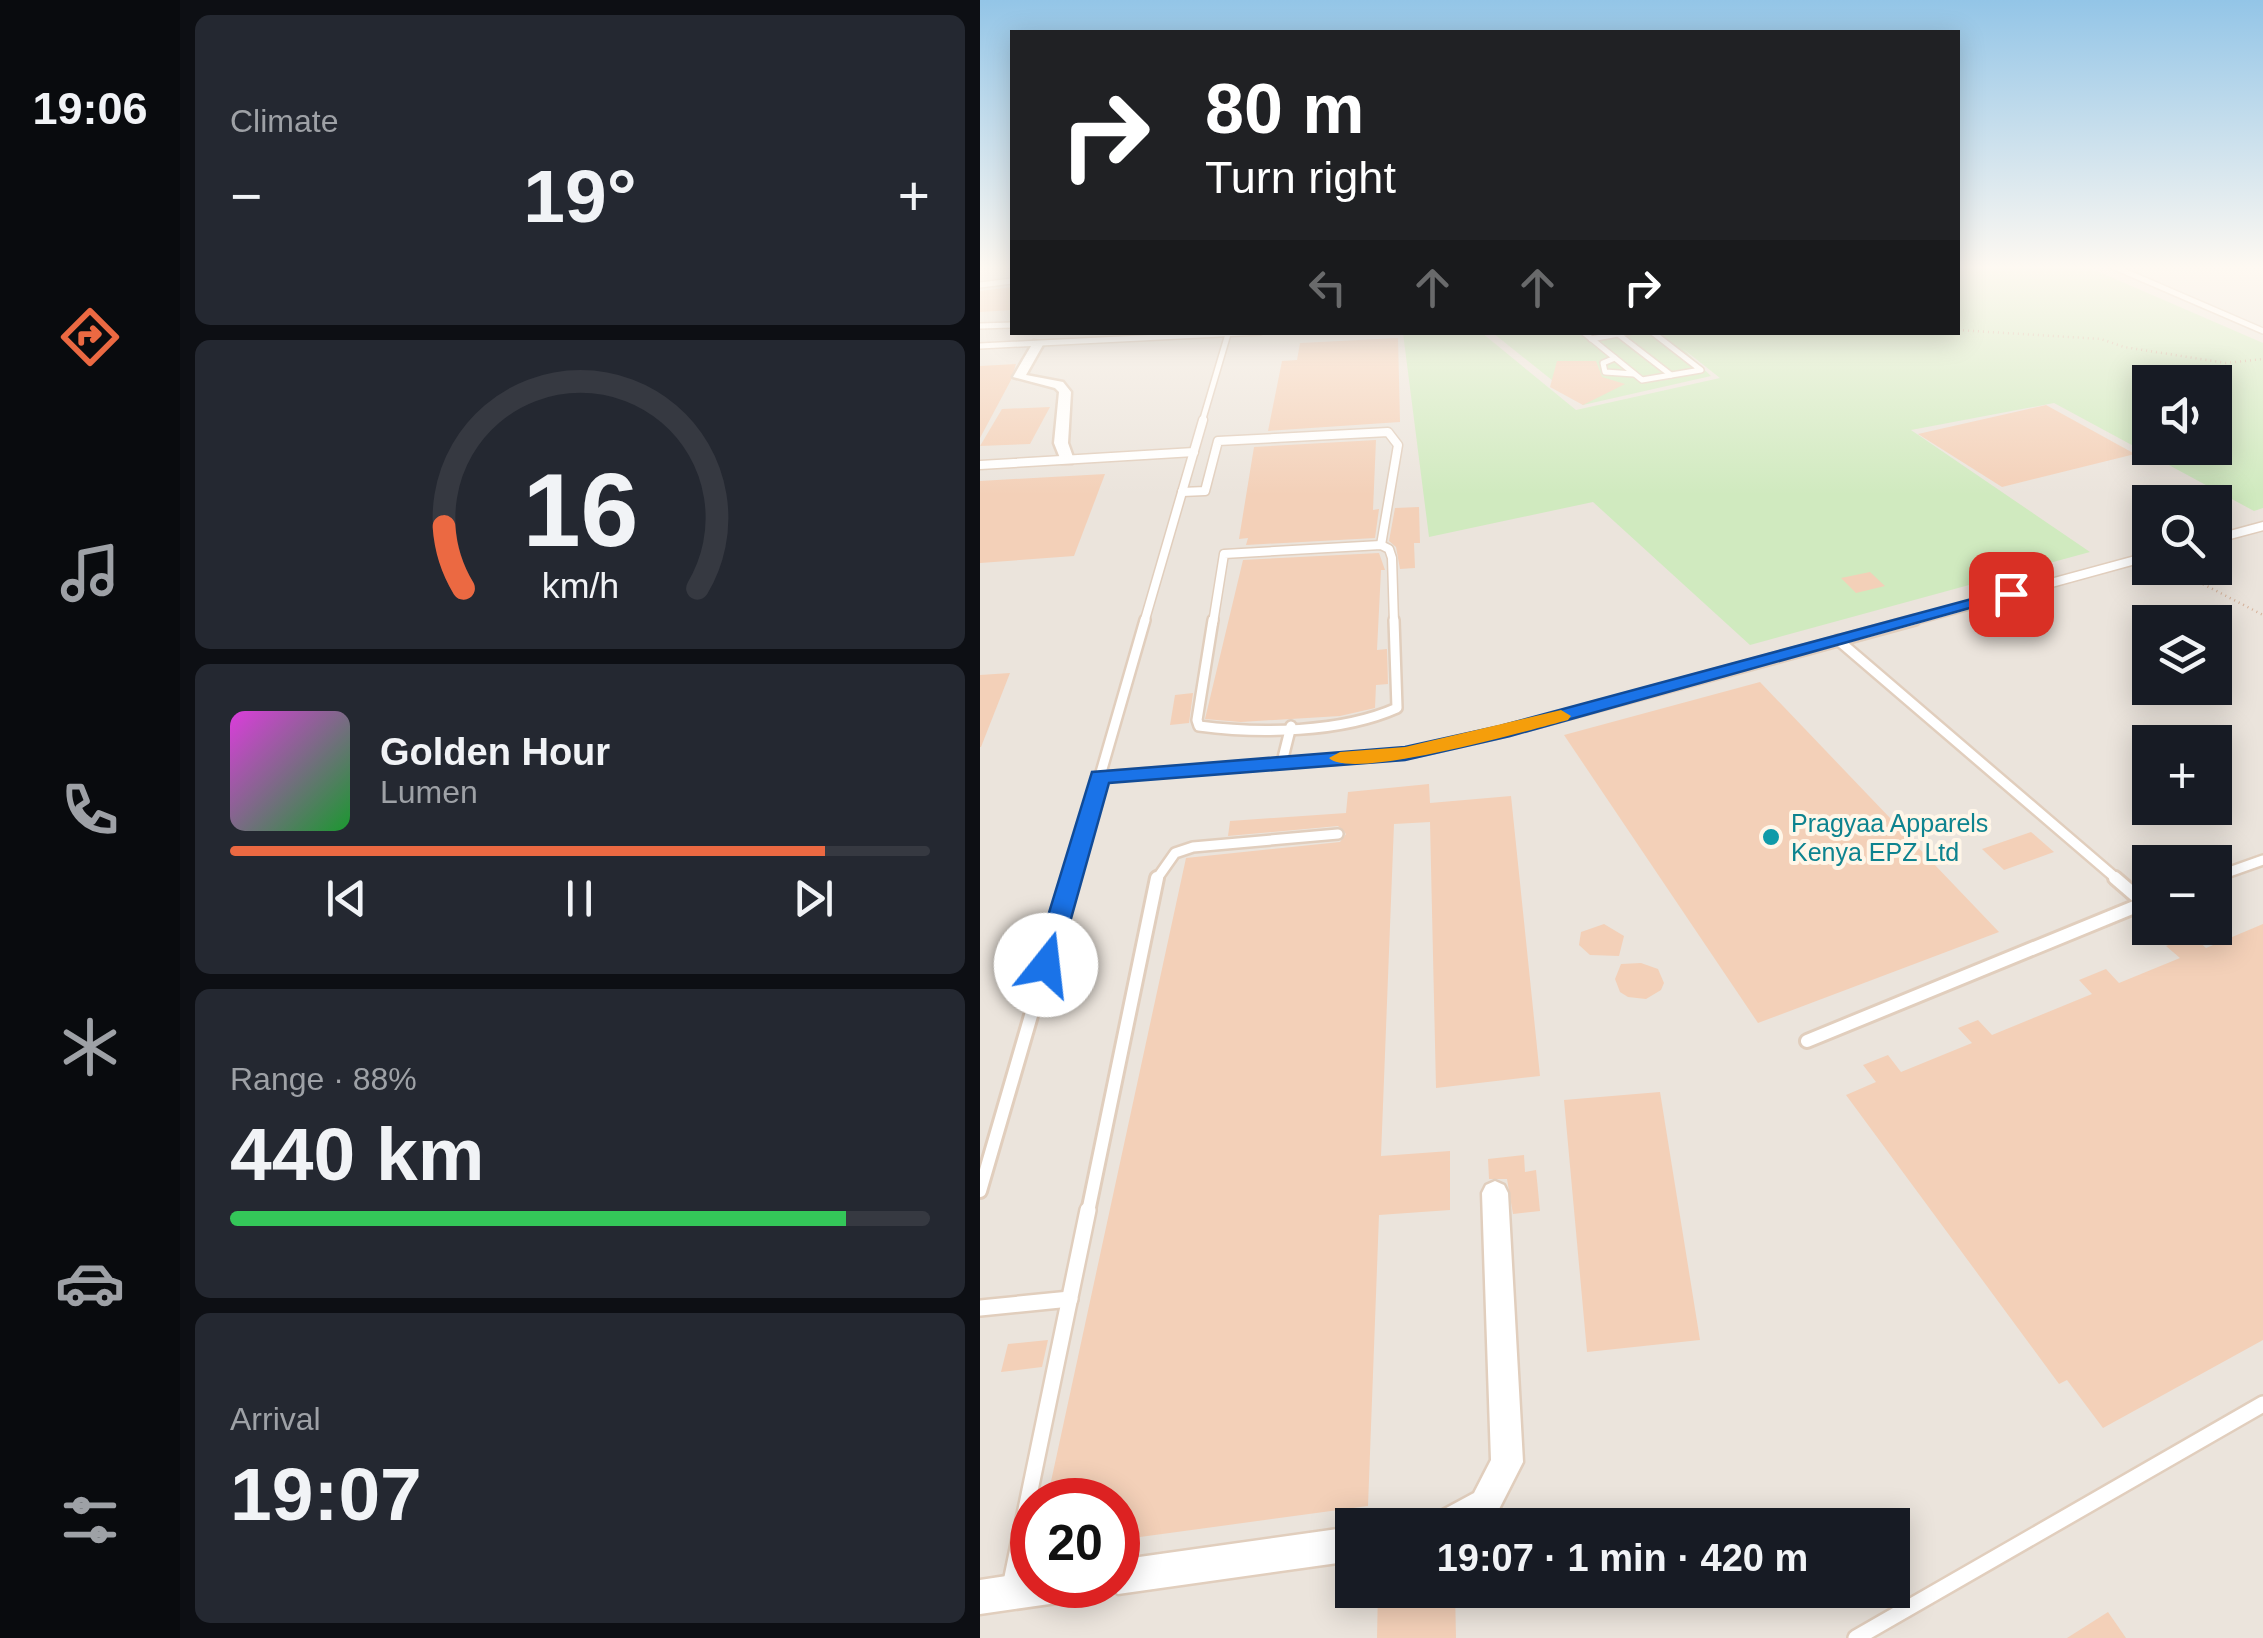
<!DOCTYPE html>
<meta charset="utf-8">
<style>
:root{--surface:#171b24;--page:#242831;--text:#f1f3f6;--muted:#9ea1a6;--line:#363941;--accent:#eb6942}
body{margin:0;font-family:Helvetica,sans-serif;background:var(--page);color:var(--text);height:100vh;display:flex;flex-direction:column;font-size:38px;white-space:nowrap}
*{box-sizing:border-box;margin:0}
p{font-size:32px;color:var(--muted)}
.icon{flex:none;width:55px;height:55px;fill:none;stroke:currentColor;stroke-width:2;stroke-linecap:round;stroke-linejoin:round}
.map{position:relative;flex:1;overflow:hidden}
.drawer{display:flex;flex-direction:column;gap:15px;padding:15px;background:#0d0f14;width:800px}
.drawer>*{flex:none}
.top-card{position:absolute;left:30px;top:30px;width:950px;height:305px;border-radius:0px;box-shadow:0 5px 25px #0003;background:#202124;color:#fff;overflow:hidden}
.fabs{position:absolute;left:1152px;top:365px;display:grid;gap:20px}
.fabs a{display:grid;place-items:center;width:100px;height:100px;border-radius:0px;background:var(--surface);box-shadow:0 5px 25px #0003;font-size:50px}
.speed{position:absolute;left:30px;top:1478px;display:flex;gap:20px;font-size:50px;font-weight:700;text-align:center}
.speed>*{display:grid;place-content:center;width:130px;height:130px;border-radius:50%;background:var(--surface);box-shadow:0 5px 25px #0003;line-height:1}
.speed .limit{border:15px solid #d22;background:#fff;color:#111}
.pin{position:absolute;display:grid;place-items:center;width:85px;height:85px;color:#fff;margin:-42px;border-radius:20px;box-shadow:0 5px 15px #0006}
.me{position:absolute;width:110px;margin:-55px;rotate:16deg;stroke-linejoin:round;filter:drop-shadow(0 0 8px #0008)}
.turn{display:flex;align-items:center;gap:35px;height:210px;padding:0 30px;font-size:45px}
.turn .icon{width:130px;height:130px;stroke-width:2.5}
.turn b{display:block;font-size:70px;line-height:85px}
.lanes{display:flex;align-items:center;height:95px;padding:0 30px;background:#0003;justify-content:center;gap:50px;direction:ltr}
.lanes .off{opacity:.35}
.big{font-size:75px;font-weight:600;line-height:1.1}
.drawer .widget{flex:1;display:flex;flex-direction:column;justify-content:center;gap:15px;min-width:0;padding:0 35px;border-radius:15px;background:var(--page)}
.drawer .dial{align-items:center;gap:0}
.dial svg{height:260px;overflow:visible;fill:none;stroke:var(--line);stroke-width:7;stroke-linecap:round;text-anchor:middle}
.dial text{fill:var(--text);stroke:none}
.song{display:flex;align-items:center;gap:30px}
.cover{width:120px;height:120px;border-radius:15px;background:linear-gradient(135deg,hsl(300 70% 55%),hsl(130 70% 35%))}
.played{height:10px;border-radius:5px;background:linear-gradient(90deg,var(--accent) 85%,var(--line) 85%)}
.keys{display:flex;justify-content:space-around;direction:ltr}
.heat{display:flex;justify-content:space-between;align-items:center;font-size:55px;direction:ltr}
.charge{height:15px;border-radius:8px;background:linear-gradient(90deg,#34c759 88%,var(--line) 0)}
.trip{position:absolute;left:355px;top:1508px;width:575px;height:100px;border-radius:0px;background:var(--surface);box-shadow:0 5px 25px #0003;font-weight:600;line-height:100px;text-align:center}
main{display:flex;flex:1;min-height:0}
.menu{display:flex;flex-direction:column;width:180px;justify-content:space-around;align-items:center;background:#090b0e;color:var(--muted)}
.menu .icon{width:70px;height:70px}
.menu .current{color:var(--accent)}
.menu b{font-size:45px;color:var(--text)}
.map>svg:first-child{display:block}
.industrial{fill:#ebe4dc;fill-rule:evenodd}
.green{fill:#d0eabf;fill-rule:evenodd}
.building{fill:#f3d0b8}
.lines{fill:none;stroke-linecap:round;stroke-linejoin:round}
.lane-far4-casing{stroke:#e1cebd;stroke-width:8}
.lane-far3-casing{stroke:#e1cebd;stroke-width:11}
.lane-far2-casing{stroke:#e1cebd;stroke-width:14}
.lane-far1-casing{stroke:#e1cebd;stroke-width:18}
.lane-casing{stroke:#e1cebd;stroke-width:20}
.street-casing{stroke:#e1cebd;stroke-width:5}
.path{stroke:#d7b39b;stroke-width:2.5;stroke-dasharray:1 4;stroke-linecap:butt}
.lane-far4{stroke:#fff;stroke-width:5}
.lane-far3{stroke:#fff;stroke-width:8}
.lane-far2{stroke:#fff;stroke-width:9}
.lane-far1{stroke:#fff;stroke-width:12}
.lane{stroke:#fff;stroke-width:15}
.street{fill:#fff;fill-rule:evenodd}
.route{fill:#1a73e8;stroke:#114b97;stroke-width:2.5}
.slow{fill:#f59e0b}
.culture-dot{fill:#0f9aa8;stroke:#fff6e8;stroke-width:4}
.labels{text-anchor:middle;stroke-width:8;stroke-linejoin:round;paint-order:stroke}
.culture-label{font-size:25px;fill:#0d838f;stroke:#fff6e8;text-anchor:start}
</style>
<main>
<nav class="menu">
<b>19:06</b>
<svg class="icon current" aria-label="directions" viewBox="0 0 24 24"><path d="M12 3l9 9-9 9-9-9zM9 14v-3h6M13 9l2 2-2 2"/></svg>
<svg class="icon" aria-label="music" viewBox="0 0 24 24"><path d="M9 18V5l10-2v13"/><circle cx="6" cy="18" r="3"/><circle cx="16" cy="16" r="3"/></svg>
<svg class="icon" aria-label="phone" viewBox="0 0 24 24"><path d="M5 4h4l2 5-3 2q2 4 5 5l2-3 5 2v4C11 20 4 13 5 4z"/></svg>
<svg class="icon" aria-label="climate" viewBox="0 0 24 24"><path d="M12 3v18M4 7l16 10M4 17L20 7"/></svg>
<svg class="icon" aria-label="car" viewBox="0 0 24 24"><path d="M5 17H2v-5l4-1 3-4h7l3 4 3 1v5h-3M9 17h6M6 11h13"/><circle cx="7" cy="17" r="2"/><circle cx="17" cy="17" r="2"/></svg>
<svg class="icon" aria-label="filters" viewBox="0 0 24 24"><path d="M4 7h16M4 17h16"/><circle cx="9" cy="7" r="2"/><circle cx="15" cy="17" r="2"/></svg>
</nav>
<section class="drawer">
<div class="widget"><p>Climate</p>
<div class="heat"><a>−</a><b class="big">19°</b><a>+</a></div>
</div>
<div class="widget dial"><svg viewBox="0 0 100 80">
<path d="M14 69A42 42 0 1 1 86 69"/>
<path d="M14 69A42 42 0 0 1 8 50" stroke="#eb6942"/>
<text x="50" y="56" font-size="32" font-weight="700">16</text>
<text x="50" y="72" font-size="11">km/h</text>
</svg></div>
<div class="widget">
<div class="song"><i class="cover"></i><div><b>Golden Hour</b><p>Lumen</p></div></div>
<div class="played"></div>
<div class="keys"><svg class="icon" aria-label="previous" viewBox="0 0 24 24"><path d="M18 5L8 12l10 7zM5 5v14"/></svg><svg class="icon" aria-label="pause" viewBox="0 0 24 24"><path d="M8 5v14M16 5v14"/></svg><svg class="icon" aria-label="next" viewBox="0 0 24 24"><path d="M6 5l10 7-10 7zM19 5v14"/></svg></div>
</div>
<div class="widget"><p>Range · 88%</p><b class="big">440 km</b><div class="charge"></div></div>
<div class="widget"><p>Arrival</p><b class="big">19:07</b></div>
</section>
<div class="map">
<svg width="1283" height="1638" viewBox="0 0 1283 1638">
<rect width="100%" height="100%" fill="#fdf2e1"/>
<path class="industrial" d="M 0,265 L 32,265 L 32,332 L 978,332 L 978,265 L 1283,265 L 1283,1638 L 0,1638 ZM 1170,382 L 1235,382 L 1235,448 L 1170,448 ZM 1170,502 L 1235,502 L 1235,568 L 1170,568 ZM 1170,622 L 1235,622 L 1235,688 L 1170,688 ZM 1170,742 L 1235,742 L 1235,808 L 1170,808 ZM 1170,862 L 1235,862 L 1235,928 L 1170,928 ZM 52,1500 L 138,1500 L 138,1585 L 52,1585 ZM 372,1525 L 912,1525 L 912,1590 L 372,1590 Z"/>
<path class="green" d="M 978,265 L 1103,265 L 1283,343 L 1283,508 L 1274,511 L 1074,403 L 931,430 L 1110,552 L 770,645 L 613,502 L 449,537 L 423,333 L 502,333 L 596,410 L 740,378 L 702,348 L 731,376 L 603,405 L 513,333 L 978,332 ZM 1170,382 L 1235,382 L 1235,448 L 1170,448 Z"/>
<g class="building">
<polygon points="32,287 32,310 0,312 0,291"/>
<polygon points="418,338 420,422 288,431 302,361 317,360 320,343"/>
<polygon points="577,361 616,361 622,377 645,384 603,405 570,387"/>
<polygon points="36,364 31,380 0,438 0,366"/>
<polygon points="1066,405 1155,454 1022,487 938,434"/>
<polygon points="70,407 50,444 0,446 22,409"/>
<polygon points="396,440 393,510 399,509 395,538 266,545 268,538 259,539 274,447"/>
<polygon points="125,474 94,556 0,563 0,481"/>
<polygon points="439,507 440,543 434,543 435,568 420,569 416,547 409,541 415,508"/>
<polygon points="399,553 405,570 401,570 397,650 407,649 408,684 396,685 395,708 360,716 261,722 225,719 263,560"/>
<polygon points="890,572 905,586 876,593 861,578"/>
<polygon points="30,673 1,747 0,747 0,675"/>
<polygon points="780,682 1019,932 778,1023 584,735"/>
<polygon points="213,693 209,723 190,725 195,695"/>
<polygon points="449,784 450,803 531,796 560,1076 456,1088 450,822 414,824 401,1156 470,1151 470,1210 399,1215 388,1506 138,1540 138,1500 67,1500 206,858 360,842 366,834 358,826 248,836 250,821 366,813 368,792"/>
<polygon points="1051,832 1074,852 1024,870 1002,849"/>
<polygon points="624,924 644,936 639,956 610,955 599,945 601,932"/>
<polygon points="1283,924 1283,1340 1123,1428 1087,1380 1079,1384 866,1095 896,1082 883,1065 908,1055 921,1072 992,1043 978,1028 998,1020 1012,1035 1112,994 1099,980 1126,969 1139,983 1200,958 1186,946 1212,935 1226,948"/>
<polygon points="661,963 678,969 684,983 681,990 666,999 648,997 640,992 635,979 641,964"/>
<polygon points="680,1092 720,1340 607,1352 584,1100"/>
<polygon points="544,1155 545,1172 556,1170 560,1211 533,1214 527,1179 509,1179 508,1159"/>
<polygon points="68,1340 62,1367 21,1372 28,1344"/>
<polygon points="398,1590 475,1590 476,1638 397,1638"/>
<polygon points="1128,1612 1146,1638 1087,1638"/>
</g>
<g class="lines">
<defs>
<g id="lane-far4">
<polyline points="1130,265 1283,331"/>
<polyline points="0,285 32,281"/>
<polyline points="0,326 32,325"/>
<polyline points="603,332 662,380 721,370 672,332"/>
<polyline points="638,334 691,375"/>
<polyline points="611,339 649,332"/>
<polyline points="0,346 280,332"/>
<polyline points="635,358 623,363 625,372 654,374"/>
<polyline points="222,422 248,334"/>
</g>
<g id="lane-far3">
<polyline points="0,465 214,452"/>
<polyline points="202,492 225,491 238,441 408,432 418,445 401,545"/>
<polyline points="1235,539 1283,526"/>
<polyline points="164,623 223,420"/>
<polyline points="233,623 244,554 401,545 409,549 412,558 414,623"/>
<polyline points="925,623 1170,556"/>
</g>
<g id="lane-far2">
<path d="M 233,620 L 217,720 L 219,726 C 279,734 361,733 417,708 L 414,620"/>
<polyline points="858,640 1138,880"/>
<polyline points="302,762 311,726"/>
<polyline points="120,777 425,754 523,732 935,620"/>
<polyline points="1235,877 1283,860"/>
<polyline points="90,880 165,620"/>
<polyline points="176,880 195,853 213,847 358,834"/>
</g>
<g id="lane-far1">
<polyline points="1135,878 1164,903"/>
<polyline points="827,1041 1169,901"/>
<polyline points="0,1191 91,878"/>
<polyline points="108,1212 177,878"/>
</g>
<g id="lane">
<polyline points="0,1308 90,1299"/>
<polyline points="30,1587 108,1210"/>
<polyline points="876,1638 1283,1404"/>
</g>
<g id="street">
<polygon points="54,341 64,343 46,375 83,382 91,392 88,443 94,460 92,463 82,463 74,443 79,392 75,388 33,377"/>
<polygon points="515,1181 524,1185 528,1193 543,1462 516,1515 500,1525 453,1525 457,1513 494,1493 511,1460 502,1193 506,1185"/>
<polygon points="372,1527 372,1561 138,1594 124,1585 138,1585 138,1560"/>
<polygon points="52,1572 52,1585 101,1585 96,1597 84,1602 0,1614 0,1580"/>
</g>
</defs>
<use href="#lane-far4" class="lane-far4-casing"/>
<use href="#lane-far3" class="lane-far3-casing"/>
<use href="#lane-far2" class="lane-far2-casing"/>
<use href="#lane-far1" class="lane-far1-casing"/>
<use href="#lane" class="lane-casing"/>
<use href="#street" class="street-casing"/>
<g class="path">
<polyline points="978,330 1121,339 1144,347 1246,363 1283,359"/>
<polyline points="1192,568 1283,615"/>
</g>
<use href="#lane-far4" class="lane-far4"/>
<use href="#lane-far3" class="lane-far3"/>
<use href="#lane-far2" class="lane-far2"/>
<use href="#lane-far1" class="lane-far1"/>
<use href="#lane" class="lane"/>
<use href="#street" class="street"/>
</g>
<linearGradient id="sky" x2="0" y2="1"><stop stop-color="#93c5e7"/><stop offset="0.54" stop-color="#fef9f2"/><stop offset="1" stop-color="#fef9f2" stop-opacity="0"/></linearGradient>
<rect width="1283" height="495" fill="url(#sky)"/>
<polygon class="route" points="1025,590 1040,594 530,736 425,760 129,783 78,965 66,975 53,965 112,772 425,747 520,726"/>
<path class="slow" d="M 581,710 L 591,716 L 588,720 C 550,730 373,781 349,758 L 360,752 L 425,747 Z"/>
<circle class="culture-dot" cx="791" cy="837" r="10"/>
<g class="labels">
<g class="culture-label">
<text x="811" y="832">Pragyaa Apparels<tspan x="811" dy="29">Kenya EPZ Ltd</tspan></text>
</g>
</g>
</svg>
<div class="fabs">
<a><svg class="icon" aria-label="sound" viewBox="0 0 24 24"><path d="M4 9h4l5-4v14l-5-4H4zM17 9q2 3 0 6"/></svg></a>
<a><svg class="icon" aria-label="search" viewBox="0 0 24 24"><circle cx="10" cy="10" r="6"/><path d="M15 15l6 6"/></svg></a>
<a><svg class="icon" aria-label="layers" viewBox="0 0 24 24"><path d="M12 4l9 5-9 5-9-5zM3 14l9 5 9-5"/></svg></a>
<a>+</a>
<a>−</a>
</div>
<div class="speed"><div class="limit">20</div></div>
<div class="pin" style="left:1031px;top:594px;background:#d93025"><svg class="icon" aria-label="arrive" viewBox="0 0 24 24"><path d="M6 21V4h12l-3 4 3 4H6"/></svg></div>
<svg class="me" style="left:66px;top:965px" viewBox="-20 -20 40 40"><circle r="19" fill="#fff"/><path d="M0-13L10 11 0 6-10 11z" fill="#1a73e8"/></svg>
<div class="trip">19:07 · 1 min · 420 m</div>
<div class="top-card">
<div class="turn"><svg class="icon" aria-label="right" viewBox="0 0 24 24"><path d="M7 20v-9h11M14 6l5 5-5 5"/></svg><div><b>80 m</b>Turn right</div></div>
<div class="lanes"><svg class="icon off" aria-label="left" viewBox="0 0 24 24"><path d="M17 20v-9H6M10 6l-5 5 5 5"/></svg><svg class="icon off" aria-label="ahead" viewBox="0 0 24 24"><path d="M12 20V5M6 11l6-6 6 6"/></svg><svg class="icon off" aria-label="ahead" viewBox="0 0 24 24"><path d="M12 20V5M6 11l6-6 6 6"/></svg><svg class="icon" aria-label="right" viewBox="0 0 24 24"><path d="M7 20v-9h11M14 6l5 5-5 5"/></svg></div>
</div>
</div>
</main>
